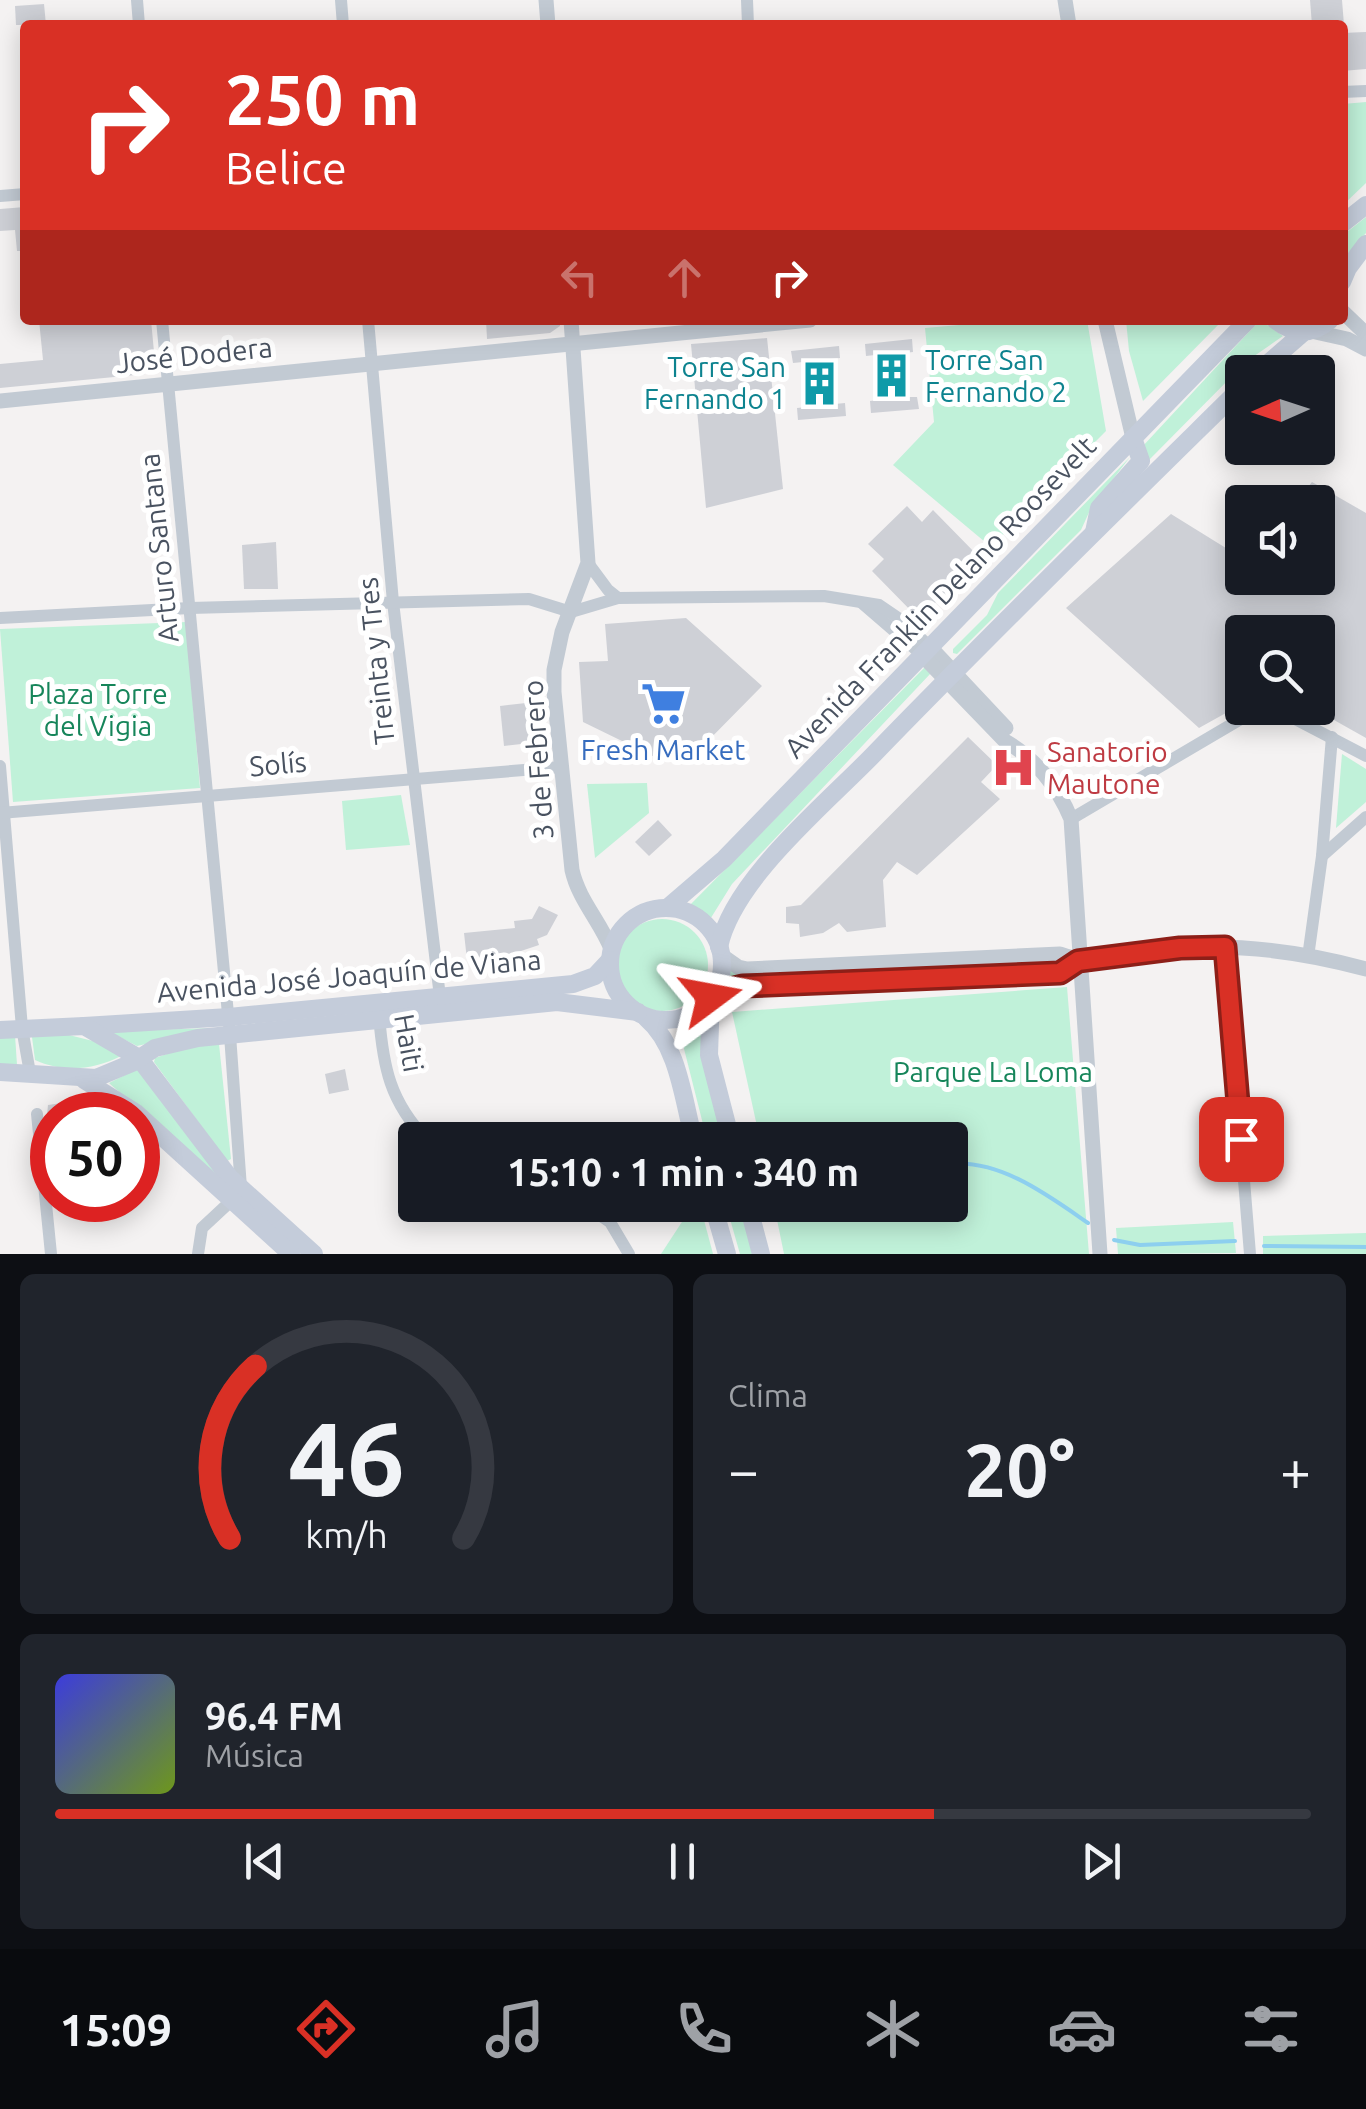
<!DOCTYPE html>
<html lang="es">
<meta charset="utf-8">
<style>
:root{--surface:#171b24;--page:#20242c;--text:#f1f3f6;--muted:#9ea1a6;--line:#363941;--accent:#d93025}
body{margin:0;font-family:Ubuntu,sans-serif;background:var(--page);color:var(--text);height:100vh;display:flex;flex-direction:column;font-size:38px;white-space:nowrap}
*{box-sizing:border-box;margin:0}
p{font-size:32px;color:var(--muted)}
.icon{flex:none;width:55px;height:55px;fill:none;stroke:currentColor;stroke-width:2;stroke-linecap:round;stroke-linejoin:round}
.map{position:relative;height:1254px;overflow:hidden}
.sheet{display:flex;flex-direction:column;gap:20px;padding:20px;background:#0d0f14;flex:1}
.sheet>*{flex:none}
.banner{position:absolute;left:20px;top:20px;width:1328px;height:305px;border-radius:10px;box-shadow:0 5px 25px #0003;background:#d93025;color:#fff;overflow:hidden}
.needle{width:65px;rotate:267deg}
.controls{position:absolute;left:1225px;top:355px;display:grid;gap:20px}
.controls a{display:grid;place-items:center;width:110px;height:110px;border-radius:10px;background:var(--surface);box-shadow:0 5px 25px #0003;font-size:50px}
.speed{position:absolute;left:30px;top:1092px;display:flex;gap:20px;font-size:50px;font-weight:700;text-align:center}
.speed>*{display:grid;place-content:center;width:130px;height:130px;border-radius:50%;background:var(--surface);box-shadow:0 5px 25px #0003;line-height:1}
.speed .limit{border:15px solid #d22;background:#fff;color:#111}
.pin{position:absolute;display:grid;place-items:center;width:85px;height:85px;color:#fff;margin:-42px;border-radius:20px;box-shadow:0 5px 15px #0006}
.me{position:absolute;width:110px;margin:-55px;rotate:77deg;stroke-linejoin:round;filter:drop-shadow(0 0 8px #0008)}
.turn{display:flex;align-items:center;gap:35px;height:210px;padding:0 40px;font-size:45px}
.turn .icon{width:130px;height:130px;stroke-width:2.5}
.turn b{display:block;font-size:70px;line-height:85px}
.lanes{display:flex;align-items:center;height:95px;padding:0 40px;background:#0003;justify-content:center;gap:50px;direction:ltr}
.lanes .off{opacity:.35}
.big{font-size:75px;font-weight:700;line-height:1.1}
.sheet .tile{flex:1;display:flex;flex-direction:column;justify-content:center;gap:15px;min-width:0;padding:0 35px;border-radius:15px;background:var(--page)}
.sheet .dial{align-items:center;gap:0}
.dial svg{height:260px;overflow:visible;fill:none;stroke:var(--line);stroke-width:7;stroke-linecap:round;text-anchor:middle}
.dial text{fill:var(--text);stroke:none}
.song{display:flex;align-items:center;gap:30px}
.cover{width:120px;height:120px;border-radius:15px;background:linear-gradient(135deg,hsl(240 70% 55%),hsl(80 70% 35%))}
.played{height:10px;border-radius:5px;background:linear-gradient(90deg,var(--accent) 70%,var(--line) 70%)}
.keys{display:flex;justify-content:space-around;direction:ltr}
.heat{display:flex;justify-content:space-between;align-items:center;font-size:55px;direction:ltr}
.sheet .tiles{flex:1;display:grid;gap:20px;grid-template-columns:1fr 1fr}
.tile:last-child{grid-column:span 2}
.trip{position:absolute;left:398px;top:1122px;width:570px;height:100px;border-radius:10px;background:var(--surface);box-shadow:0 5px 25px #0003;font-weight:700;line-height:100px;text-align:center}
.menu{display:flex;height:160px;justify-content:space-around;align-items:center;background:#090b0e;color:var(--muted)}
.menu .icon{width:70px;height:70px}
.menu .current{color:var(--accent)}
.menu b{font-size:45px;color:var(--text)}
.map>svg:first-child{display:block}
.green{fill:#c0f1d9}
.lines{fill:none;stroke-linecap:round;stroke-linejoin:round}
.stream{stroke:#8dcfef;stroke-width:4}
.building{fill:#ced0d6}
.minor{stroke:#c2cad3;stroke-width:12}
.tertiary{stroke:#c2cad3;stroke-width:15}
.secondary{stroke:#c4ccda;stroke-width:18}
.route-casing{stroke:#8d1f18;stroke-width:25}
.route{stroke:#d93025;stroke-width:18}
.labels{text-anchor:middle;stroke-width:10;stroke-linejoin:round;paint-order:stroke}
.street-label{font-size:28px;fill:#495260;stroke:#fff}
.culture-label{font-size:28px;fill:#0d838f;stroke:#fff;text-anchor:start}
.park-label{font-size:28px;fill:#16855a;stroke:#fff}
.shop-label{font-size:28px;fill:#366cbe;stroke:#fff}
.health-label{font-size:28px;fill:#be3a42;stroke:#fff;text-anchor:start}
</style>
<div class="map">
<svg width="1366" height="1254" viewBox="0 0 1366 1254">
<rect width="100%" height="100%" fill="#f4f2f2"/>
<g class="green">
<polygon points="1366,102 1366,183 1343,205 1343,104"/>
<polygon points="1366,217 1366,233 1344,258 1342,236"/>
<polygon points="1016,320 1087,320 1106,431 991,547 893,465 934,422 925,328"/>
<polygon points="1126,320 1223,320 1143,401 1129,351"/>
<polygon points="1260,320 1283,336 1247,361 1149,460 1142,447"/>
<polygon points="1130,457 1091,508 1081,530 957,654 953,653 953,649 987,615 998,593"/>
<polygon points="186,622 200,788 13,802 0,629"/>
<polygon points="925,667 931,673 732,884 709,921 688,907"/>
<polygon points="1342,754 1366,769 1366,802 1336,828"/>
<polygon points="647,783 649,813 595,858 587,784"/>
<polygon points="401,795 410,845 346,850 342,801"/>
<circle cx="662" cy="965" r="46"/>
<polygon points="726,969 740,973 882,972 724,981"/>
<polygon points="1067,987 1089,1254 784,1254 774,1205 950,1205 950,1140 760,1140 732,1012"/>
<polygon points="701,1015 702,1059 723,1140 707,1140 678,1025"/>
<polygon points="216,1028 137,1046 108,1031"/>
<path d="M 65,1034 L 97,1042 L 121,1056 C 94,1070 63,1073 35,1060 L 32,1037 Z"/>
<polygon points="15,1035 17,1065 0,1065 0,1036"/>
<polygon points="219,1044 231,1159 227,1161 154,1062 155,1058 184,1048"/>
<polygon points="137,1069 222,1178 220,1181 109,1083"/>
<polygon points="693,1205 700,1205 713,1254 661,1254"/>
<polygon points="726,1205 741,1205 753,1254 740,1254"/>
<polygon points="1233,1222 1236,1253 1118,1254 1116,1228"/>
<polygon points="1366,1233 1366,1254 1263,1254 1263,1236"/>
</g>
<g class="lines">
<g class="stream">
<path d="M 950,1164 C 1000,1159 1049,1196 1088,1223"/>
<polyline points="1114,1240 1140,1245 1235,1241"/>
<polyline points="1264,1246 1366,1247"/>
</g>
</g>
<g class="building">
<polygon points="1310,0 1342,0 1344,25 1312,25"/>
<polygon points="44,4 46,25 16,25 15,6"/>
<polygon points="1366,32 1366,69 1342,71 1342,33"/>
<polygon points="25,207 25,251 17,251 15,230 0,231 0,209"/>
<polygon points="39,320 151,320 156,373 0,388 0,364 43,360"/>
<polygon points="486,320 560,320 560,326 550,333 487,339"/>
<polygon points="767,338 783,489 706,508 691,344"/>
<polygon points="912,339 913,352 904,353 908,397 917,397 919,409 871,413 870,401 879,400 875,355 866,356 865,344"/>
<polygon points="839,346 840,358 831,359 835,404 845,403 846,416 798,420 797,408 807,407 803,362 793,363 791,351"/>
<polygon points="1312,482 1366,513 1366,738 1318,711 1318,632 1242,632 1242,704 1199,728 1066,608 1171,514 1242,558 1242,578 1318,578 1318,502 1296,502"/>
<polygon points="907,506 922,522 933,510 980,558 919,619 872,571 884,559 868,544"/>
<polygon points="276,542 278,589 244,589 242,545"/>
<polygon points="686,618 762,686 696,753 670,752 665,762 583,722 579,662 608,661 605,624"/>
<polygon points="535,702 539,742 504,746 500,706"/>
<polygon points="968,737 997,765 981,782 1000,799 917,875 897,862 883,880 886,927 847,932 839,923 823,933 800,937 799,924 786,923 786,907 801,905"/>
<polygon points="658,820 672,835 649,856 635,842"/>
<polygon points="539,906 558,915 547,935 537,939 539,945 509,955 467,960 464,933 515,928 514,921 532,919"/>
<polygon points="345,1069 349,1090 329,1094 325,1074"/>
<polygon points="69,1102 71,1115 47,1115 48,1105"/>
</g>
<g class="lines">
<g class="minor">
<polyline points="137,0 139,25"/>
<polyline points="341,0 343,25"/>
<polyline points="747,0 748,25"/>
<polyline points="1342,92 1366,91"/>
<polyline points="0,196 25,194"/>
<polyline points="162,320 230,1035 241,1188"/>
<polyline points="368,320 393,602 440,997"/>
<polyline points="588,563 608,590 618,598"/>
<polyline points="863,604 921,654"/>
<polyline points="0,618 190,608 529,599 571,612 618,598 824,596 879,605 901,620 929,646"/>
<polyline points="0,766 22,1028 30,1073"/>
<polyline points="0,813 561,767"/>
<polyline points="1071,819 1256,710 1274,708 1366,756"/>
<polyline points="1322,856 1366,817"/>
<polyline points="1225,947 1250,1254"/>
<polyline points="1308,957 1322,856 1332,737"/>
<path d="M 379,1015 C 383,1067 390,1102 427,1140"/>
<polyline points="37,1114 51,1254"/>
<polyline points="585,1205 610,1222 629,1254"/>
<polyline points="198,1254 202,1228 231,1201"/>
</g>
<g class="tertiary">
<polyline points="546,0 548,25"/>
<polyline points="1065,0 1069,25"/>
<polyline points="1342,311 1366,334"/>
<path d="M 571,320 L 588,563 L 562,632 L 554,670 L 554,692 L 572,870 C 579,901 601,922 612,951"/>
<polyline points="1105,320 1133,438"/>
<polyline points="1311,331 1347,339 1366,349"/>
<polyline points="0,401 810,320"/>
<polyline points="929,646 1006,728"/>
<path d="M 921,654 L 1005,741 C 1035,758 1058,787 1071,819 L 1100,1254"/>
<path d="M 721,955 L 738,967 L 747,969 L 1060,954 C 1098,969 1142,950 1182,948 C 1243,944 1307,953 1366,969"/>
<polyline points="713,993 743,986 1060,973 1078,961"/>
</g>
<g class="secondary">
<polyline points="1342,224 1366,205"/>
<polyline points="1342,282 1348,268 1366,244"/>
<path d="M 1275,320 C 1294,335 1312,335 1330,320"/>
<polyline points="1258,372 1304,332"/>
<polyline points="1094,532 1099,508 1141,461 1133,438"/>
<polyline points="667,908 724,859 1248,320"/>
<circle cx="666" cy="964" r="56"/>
<path d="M 719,947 C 733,879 827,803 875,753 C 995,629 1119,508 1242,387"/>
<polyline points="711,997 709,1055 731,1140"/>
<path d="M 646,1018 C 679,1046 683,1100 694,1140"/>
<polyline points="84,1026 229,1017 573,984 595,976 610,960"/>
<polyline points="0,1030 84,1026 139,1058 230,1178 314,1254"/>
<polyline points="0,1072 96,1078 132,1063 155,1048 198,1038 557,1002 638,1012"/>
<polyline points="84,1080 135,1112 291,1254"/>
<polyline points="713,1205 727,1254"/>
<polyline points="748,1205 761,1254"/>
</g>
</g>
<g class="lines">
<defs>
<polyline id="route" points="711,997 713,993 743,986 1060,973 1078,961 1180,948 1225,947 1241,1139"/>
</defs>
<use href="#route" class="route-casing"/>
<use href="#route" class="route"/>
</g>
<defs>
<symbol id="building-bare" viewBox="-9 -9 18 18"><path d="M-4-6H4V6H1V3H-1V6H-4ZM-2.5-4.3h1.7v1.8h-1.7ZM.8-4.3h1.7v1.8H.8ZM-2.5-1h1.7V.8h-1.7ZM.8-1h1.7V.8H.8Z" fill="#0f9aa8" stroke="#fff" stroke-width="2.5" paint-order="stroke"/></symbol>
<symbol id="supermarket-bare" viewBox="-9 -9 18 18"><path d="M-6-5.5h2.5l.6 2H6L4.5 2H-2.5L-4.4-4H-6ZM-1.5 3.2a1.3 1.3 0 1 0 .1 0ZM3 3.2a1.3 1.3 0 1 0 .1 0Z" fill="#3f7fe0" stroke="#fff" stroke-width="2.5" paint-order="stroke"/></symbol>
<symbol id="hospital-bare" viewBox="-9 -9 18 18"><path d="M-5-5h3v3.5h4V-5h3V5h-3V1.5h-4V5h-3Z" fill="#e0444e" stroke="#fff" stroke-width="2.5" paint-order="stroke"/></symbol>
</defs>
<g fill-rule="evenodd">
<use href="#building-bare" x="860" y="344" width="63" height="63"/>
<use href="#building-bare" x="788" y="352" width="63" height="63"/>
<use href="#supermarket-bare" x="632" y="672" width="63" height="63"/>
<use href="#hospital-bare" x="982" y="736" width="63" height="63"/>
</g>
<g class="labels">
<g class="street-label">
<text transform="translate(194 355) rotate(-6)" y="10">José Dodera</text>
<text transform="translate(159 548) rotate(-96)" y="10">Arturo Santana</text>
<text transform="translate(940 597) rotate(-46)" y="10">Avenida Franklin Delano Roosevelt</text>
<text transform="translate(376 661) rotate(-96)" y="10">Treinta y Tres</text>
<text transform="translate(538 760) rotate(-94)" y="10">3 de Febrero</text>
<text transform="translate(278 764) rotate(-5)" y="10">Solís</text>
<text transform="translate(349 976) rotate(-5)" y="10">Avenida José Joaquín de Viana</text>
<text transform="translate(409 1043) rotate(80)" y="10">Haiti</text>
</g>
<g class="culture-label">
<text x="925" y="370">Torre San<tspan x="925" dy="32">Fernando 2</tspan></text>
<text x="786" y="377" text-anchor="end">Torre San<tspan x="786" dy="32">Fernando 1</tspan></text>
</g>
<g class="park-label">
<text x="98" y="704">Plaza Torre<tspan x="98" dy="32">del Vigia</tspan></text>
<text x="993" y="1082">Parque La Loma</text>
</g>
<g class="shop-label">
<text x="663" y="760">Fresh Market</text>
</g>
<g class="health-label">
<text x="1047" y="762">Sanatorio<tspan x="1047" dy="32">Mautone</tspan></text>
</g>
</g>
</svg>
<div class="controls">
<a><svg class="needle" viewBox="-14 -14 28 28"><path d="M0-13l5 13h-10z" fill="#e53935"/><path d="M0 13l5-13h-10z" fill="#9ea1a6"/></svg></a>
<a><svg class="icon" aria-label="sound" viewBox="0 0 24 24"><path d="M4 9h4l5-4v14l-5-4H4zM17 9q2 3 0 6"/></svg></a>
<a><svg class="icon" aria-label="search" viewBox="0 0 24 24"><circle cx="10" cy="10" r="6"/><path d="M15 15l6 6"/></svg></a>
</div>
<div class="speed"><div class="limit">50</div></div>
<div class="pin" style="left:1241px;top:1139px;background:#d93025"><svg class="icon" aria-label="arrive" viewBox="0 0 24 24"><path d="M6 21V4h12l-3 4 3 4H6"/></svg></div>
<svg class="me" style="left:711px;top:997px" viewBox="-20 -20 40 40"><path d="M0-17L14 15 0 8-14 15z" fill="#d93025" stroke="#fff" stroke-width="4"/></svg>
<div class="trip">15:10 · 1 min · 340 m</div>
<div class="banner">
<div class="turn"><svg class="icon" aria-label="right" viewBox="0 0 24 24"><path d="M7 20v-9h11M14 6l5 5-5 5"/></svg><div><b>250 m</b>Belice</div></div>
<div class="lanes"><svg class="icon off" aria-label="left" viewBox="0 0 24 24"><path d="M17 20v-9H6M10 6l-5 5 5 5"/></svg><svg class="icon off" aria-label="ahead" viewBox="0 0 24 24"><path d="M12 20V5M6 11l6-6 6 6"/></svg><svg class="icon" aria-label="right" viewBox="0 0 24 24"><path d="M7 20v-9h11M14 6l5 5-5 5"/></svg></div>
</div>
</div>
<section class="sheet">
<div class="tiles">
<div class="tile dial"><svg viewBox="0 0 100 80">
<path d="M14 69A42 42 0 1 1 86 69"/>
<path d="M14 69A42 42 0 0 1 22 16" stroke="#d93025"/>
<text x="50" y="56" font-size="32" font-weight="700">46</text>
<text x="50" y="72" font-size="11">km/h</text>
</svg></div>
<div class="tile"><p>Clima</p>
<div class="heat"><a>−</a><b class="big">20°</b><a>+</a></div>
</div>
<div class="tile">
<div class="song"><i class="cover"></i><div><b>96.4 FM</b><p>Música</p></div></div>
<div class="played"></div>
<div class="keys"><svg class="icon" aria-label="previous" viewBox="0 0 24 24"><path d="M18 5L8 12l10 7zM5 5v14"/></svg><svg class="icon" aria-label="pause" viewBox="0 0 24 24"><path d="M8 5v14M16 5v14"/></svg><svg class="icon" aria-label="next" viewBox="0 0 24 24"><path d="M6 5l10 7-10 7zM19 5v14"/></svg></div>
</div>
</div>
</section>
<nav class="menu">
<b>15:09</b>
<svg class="icon current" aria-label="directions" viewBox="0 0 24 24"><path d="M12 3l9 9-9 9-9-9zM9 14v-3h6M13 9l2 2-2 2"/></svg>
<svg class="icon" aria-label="music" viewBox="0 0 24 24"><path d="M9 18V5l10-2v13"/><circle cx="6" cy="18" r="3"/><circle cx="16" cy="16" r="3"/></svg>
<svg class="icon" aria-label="phone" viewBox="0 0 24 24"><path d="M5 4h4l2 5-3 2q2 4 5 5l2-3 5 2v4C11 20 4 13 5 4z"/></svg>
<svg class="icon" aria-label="climate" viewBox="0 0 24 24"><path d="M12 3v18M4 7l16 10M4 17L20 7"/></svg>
<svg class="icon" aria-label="car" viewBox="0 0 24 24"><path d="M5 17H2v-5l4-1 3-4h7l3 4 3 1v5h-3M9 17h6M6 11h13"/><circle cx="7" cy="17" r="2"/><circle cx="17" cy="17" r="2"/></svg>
<svg class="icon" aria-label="filters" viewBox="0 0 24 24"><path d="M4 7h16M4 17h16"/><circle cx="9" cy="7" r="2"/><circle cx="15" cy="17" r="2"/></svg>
</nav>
